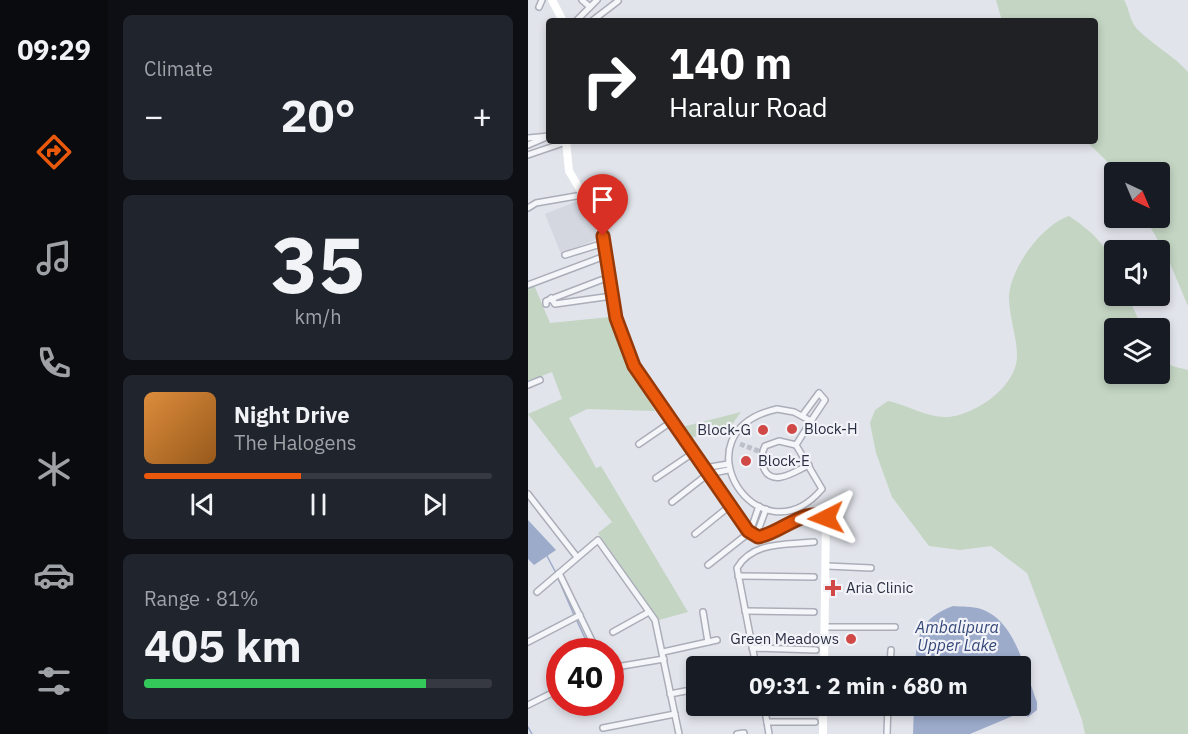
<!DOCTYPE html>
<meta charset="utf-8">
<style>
:root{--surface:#171b24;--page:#20242c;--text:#f1f3f6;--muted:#9ea1a6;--line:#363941;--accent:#ea580c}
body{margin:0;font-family:"IBM Plex Sans",sans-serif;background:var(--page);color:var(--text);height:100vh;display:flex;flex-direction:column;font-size:22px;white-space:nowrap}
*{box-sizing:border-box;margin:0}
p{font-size:20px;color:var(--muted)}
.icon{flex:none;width:33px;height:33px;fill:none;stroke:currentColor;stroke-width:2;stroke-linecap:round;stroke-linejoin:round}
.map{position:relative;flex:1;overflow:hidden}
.sheet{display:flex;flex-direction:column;gap:15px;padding:15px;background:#0d0f14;width:420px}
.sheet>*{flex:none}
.banner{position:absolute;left:18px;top:18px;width:552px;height:126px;border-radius:6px;box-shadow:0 3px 9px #0003;background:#202124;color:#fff;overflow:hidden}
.needle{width:39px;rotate:136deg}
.fabs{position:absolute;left:576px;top:162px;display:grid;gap:12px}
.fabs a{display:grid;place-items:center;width:66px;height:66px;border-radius:6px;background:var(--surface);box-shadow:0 3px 9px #0003;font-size:30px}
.speed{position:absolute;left:18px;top:638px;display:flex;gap:12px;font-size:30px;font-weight:700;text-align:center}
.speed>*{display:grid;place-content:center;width:78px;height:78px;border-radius:50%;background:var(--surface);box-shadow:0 3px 9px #0003;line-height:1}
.speed .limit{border:9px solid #d22;background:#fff;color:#111}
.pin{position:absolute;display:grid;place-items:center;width:51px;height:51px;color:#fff;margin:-62px -26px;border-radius:50% 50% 50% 0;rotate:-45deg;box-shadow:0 0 6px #0007}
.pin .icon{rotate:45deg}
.me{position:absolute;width:66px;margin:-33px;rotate:267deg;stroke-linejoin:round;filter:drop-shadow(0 0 4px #0008)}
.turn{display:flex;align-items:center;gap:21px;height:126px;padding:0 24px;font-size:27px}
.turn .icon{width:78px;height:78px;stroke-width:2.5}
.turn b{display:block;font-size:42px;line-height:51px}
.big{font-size:45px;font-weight:700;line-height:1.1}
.sheet .tile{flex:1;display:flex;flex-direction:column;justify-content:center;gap:9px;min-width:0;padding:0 21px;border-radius:9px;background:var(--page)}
.sheet .dial{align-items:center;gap:0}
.dial b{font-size:78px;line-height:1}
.song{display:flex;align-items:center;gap:18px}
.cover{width:72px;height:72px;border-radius:9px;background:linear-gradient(135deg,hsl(30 70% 55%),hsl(30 70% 35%))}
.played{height:6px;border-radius:3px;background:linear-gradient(90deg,var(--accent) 45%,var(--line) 45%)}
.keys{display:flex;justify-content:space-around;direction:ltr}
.heat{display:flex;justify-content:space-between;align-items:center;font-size:33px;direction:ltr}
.charge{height:9px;border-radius:4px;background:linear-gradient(90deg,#34c759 81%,var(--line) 0)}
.trip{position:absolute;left:158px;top:656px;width:345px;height:60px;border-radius:6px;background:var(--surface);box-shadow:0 3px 9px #0003;font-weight:700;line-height:60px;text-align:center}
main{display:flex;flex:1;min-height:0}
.dock{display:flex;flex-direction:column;width:108px;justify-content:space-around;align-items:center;background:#090b0e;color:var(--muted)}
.dock .icon{width:42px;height:42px}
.dock .current{color:var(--accent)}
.dock b{font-size:27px;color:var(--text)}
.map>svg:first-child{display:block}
.built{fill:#d4d6e0}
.green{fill:#c4d5c3}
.water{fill:#9dabcb}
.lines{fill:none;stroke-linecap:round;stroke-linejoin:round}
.stream{stroke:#9dabcb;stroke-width:1.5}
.street-tunnel{stroke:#bdc0c9;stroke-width:5;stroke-dasharray:5 2.5;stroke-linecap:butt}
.street-casing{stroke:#abaeb9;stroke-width:8}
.street{stroke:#f5f6f9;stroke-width:5}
.secondary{stroke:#fff;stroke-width:8}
.route-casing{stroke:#983908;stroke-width:15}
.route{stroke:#ea580c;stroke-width:10}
.poi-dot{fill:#d04946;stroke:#f2f3f8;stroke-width:2}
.labels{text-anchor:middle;stroke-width:4.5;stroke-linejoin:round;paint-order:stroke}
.poi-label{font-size:15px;fill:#2a2f43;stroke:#f2f3f8;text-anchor:start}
.water-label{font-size:16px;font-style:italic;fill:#334678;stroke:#f2f3f8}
</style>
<main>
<nav class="dock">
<b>09:29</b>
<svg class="icon current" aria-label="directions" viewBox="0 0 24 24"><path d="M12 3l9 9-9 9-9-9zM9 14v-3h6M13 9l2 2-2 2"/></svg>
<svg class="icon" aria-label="music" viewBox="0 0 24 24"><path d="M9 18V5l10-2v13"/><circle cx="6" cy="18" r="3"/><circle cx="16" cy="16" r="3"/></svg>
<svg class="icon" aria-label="phone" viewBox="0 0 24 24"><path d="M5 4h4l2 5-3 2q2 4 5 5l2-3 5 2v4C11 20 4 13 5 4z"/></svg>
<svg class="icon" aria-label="climate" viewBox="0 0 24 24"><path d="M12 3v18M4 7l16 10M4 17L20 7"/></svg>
<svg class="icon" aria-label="car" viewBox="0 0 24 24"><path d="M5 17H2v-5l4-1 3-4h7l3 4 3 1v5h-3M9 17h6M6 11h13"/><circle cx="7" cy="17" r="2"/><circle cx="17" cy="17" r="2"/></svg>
<svg class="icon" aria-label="filters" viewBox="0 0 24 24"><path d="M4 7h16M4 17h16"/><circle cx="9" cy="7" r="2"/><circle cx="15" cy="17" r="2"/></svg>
</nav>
<section class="sheet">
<div class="tile"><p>Climate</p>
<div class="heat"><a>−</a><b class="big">20°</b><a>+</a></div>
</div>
<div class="tile dial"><b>35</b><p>km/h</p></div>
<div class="tile">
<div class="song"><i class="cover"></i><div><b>Night Drive</b><p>The Halogens</p></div></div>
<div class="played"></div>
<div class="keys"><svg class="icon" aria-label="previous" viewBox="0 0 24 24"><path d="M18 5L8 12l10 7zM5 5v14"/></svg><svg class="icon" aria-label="pause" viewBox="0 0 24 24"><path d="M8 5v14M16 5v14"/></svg><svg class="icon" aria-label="next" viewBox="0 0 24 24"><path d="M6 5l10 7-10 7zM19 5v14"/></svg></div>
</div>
<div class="tile"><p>Range · 81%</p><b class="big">405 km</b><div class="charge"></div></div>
</section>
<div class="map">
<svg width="660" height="734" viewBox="0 0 660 734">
<rect width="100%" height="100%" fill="#e2e4eb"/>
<polygon class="built" points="54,199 67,221 72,238 33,254 17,214"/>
<g class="green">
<path d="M 468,0 L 596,0 C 602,10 601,20 609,29 C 625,45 645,55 660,72 L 660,306 L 638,254 L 617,218 L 632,218 L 632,172 L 590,172 L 558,141 L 567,141 L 567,21 L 474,21 Z"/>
<path d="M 541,216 C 558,227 581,246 586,266 C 589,274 586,287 586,296 L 600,296 L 614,328 L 586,328 L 586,374 L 632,374 L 632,354 L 644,366 L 660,370 L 660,734 L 557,734 L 554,720 L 499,573 L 463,546 L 432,550 L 401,546 L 364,497 L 348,453 L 342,423 L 347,410 L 360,401 C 379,405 398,417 417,417 C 445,417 489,387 489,356 C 489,337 481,317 481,297 C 482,268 514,225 541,216 Z"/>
<polygon points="6,285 22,323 82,317 100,365 127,411 59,409 41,418 68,468 73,466 160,612 131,620 70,533 84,522 0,414 34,399 24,372 0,381 0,287"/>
<polygon points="213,412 202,427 163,438 154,427"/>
</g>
<g class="water">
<polygon points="0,520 28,550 6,565 0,559"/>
<path d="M 425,606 C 433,607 444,606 453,609 C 488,621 497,671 509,702 L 509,710 L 500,717 L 492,713 L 442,734 L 385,734 L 386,705 L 492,705 L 492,666 L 387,666 C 389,634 393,618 425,606 Z"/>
</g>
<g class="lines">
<g class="stream">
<polyline points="19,556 28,573"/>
<polyline points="30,578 46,615"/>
<polyline points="48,619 63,651"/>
<polyline points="0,727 4,734"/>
</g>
<polyline class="street-tunnel" points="212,444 233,452"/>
<defs>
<g id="street">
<polyline points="54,0 62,7"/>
<polyline points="11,7 14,0"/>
<polyline points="48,21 69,0"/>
<polyline points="64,21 90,1"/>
<polyline points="0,138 21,136"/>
<polyline points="0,145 21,136"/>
<polyline points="0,155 38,142"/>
<polyline points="0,208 8,203 54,195"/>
<polyline points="37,255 76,243"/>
<polyline points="0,285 77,256"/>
<polyline points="23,298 27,304 84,296"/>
<polyline points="18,304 18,301 73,280"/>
<polyline points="0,385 12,380"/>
<path d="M 249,409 L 266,412 L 283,421 L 268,445 L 294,489 C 230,564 146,432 249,409 Z"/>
<polyline points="274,416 291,393 297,400 283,421"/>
<polyline points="111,444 143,422"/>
<path d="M 268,445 L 251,441 L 237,446 C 230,459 235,481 253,477 C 262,476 272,469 281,465"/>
<polyline points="176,468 200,464"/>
<polyline points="128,478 165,453"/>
<polyline points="0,494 49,557"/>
<polyline points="144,502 180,474 200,470"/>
<polyline points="167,534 203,505"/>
<polyline points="228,536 238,509"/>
<polyline points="180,565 222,532 231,506"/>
<polyline points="299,566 343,568"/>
<polyline points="31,573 69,651"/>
<polyline points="210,576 286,577"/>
<polyline points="9,592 70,540 127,620 151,734"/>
<polyline points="217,611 286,612"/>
<polyline points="175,612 180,642"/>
<polyline points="297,627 367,627"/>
<polyline points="85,632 121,612"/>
<polyline points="0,642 52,615"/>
<polyline points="224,648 288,650"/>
<polyline points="135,652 189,640"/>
<path d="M 228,666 L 209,568 C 225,541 258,545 286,542"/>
<polyline points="362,666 363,650"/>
<polyline points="82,668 136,659"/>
<polyline points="142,694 168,689"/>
<polyline points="0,705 32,689"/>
<polyline points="236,705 241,734"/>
<polyline points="360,706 383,707"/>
<polyline points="239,722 287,722"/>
<polyline points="75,728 147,714"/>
<polyline points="209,734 216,733"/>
<polyline points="359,734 360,705"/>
</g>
</defs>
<use href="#street" class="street-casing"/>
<use href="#street" class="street"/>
<g class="secondary">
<polyline points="24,0 35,21"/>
<path d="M 38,141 L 41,171 L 66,213 L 75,236 L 88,318 L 106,366 L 222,532 L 230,537 C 252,534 278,505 298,518 L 296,666"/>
<polyline points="295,734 295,705"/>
</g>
</g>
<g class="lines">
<defs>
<path id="route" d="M 75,236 L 88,318 L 106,366 L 220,531 L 230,537 C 252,534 279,505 298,518"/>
</defs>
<use href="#route" class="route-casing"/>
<use href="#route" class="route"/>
</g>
<g class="poi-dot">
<circle cx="264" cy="429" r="6"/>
<circle cx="235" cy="430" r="6"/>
<circle cx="218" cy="461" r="6"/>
<path d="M302 579h6v6h6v6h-6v6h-6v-6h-6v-6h6z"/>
<circle cx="323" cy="639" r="6"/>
</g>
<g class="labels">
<g class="poi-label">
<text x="276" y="434">Block-H</text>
<text x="223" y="435" text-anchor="end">Block-G</text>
<text x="230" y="466">Block-E</text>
<text x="318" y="593">Aria Clinic</text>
<text x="311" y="644" text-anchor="end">Green Meadows</text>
</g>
<g class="water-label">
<text x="429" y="633">Ambalipura<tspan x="429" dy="18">Upper Lake</tspan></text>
</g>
</g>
</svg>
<div class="fabs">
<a><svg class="needle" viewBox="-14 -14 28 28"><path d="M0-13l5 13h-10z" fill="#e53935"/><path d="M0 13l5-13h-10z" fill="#9ea1a6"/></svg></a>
<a><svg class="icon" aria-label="sound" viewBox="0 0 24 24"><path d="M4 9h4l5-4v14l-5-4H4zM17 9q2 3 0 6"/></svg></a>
<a><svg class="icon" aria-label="layers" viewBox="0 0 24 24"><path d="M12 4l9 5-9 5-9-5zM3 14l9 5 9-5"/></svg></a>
</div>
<div class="speed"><div class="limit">40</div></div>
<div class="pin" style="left:75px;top:236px;background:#d93025"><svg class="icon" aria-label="arrive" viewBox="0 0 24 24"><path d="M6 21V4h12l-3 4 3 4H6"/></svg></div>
<svg class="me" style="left:298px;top:518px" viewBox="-20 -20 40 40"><path d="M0-17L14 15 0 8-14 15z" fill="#ea580c" stroke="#fff" stroke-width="4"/></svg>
<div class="trip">09:31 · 2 min · 680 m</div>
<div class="banner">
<div class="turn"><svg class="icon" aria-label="right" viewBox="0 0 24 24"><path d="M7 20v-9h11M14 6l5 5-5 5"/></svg><div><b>140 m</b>Haralur Road</div></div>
</div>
</div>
</main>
